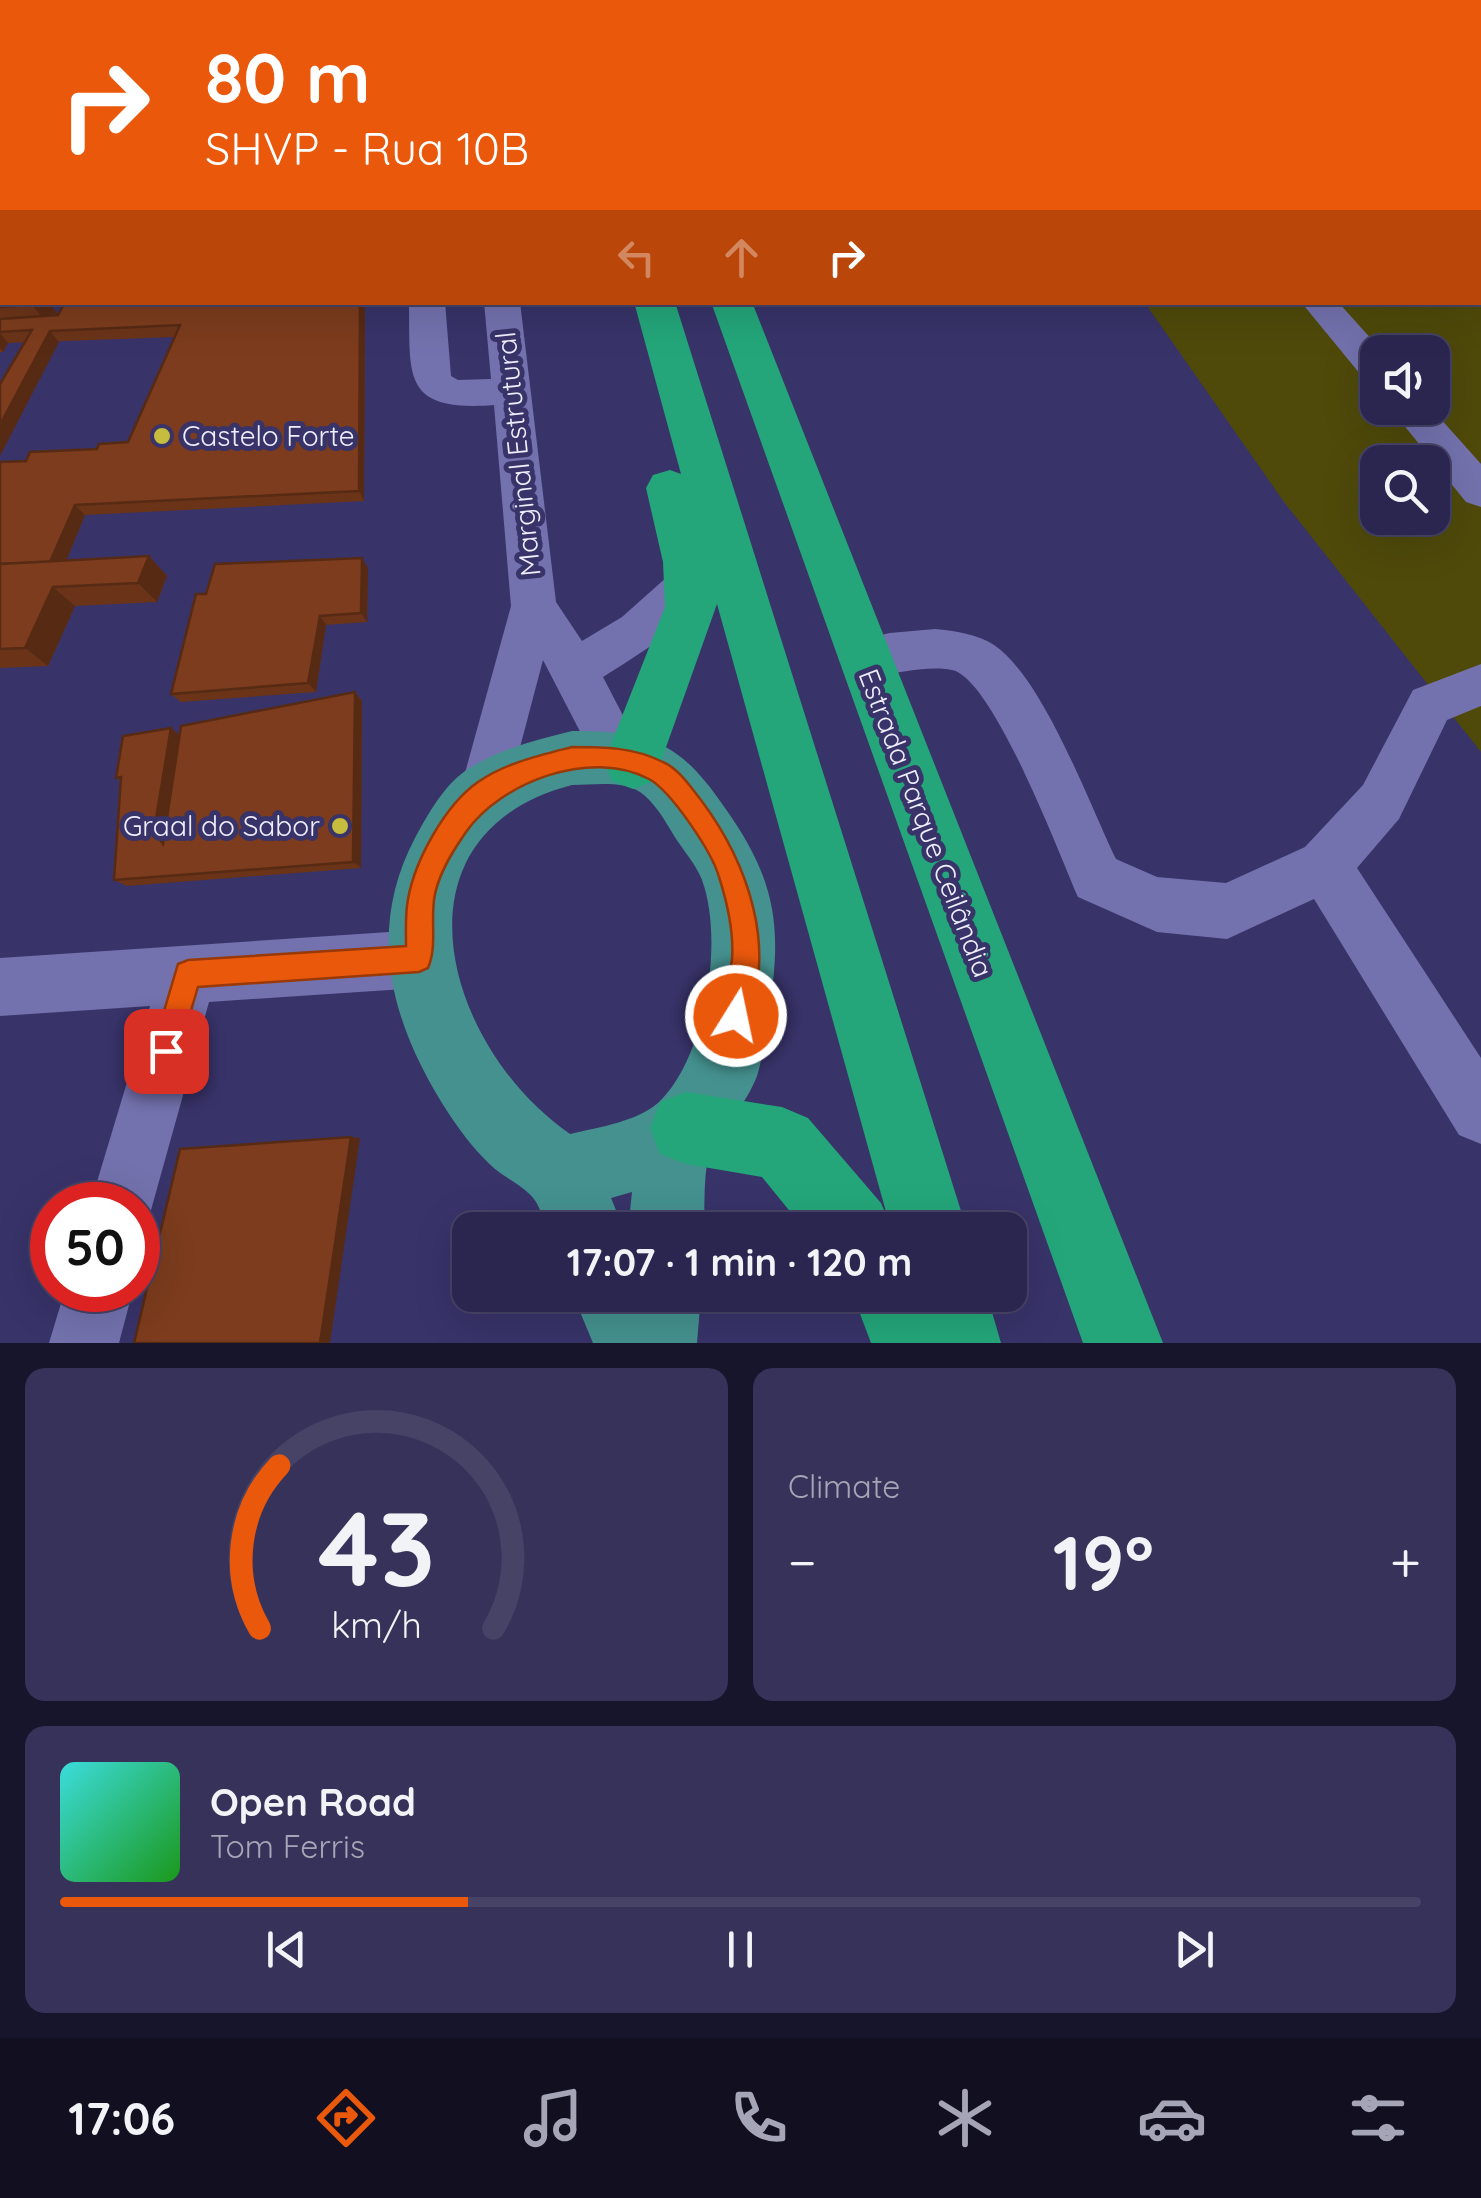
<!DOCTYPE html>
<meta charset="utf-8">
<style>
:root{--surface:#2a264f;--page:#363259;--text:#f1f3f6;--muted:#a5a5b7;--line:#464366;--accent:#ea580c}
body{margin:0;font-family:Quicksand,sans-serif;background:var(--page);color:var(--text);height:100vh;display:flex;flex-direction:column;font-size:38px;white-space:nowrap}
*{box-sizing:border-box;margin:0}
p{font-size:32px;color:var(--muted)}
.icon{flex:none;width:55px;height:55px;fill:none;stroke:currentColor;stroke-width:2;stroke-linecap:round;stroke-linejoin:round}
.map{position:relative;height:1343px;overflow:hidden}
.side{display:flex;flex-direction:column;gap:25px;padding:25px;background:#17152b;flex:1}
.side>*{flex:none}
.banner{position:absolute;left:0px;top:0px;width:1482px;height:305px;box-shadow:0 10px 40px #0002,0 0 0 2px var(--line);background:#ea580c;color:#fff;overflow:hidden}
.buttons{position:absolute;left:1360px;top:335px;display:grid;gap:20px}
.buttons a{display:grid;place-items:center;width:90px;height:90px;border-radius:20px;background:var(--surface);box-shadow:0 10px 40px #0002,0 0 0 2px var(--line);font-size:50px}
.speed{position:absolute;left:30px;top:1182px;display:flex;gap:20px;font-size:50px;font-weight:700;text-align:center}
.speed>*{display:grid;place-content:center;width:130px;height:130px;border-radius:50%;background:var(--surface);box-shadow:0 10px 40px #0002,0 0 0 2px var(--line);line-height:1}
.speed .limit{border:15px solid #d22;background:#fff;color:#111}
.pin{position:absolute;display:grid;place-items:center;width:85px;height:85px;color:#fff;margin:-42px;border-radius:20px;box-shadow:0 5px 15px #0006}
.me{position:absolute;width:110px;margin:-55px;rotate:10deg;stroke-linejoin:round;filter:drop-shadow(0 0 8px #0008)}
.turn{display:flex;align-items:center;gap:35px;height:210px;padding:0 40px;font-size:45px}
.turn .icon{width:130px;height:130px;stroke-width:2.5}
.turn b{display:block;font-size:70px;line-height:85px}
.lanes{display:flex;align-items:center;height:95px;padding:0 40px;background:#0003;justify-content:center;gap:50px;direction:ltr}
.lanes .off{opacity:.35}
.big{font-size:75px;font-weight:700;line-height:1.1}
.side .widget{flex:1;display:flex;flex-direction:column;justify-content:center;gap:15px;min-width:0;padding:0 35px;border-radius:20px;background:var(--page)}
.side .dial{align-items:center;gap:0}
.dial svg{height:260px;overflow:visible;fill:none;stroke:var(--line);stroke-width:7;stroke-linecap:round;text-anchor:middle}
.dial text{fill:var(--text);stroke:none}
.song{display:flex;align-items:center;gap:30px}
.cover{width:120px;height:120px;border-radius:15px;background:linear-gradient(135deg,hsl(180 70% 55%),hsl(120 70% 35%))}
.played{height:10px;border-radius:5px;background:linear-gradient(90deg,var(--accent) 30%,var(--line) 30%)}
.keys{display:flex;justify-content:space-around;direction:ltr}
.heat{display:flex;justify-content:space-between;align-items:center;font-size:55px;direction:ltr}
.side .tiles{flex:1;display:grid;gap:25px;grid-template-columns:1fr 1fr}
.widget:last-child{grid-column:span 2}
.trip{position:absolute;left:452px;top:1212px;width:575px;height:100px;border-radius:20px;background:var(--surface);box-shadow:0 10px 40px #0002,0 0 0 2px var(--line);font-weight:700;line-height:100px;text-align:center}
.dock{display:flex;height:160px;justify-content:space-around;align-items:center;background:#110f20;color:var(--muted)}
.dock .icon{width:70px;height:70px}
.dock .current{color:var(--accent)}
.dock b{font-size:45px;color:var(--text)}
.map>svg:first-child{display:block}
.green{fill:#4f4a0a;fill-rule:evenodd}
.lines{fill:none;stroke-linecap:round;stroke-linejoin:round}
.minor{fill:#7472ae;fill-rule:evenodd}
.major{fill:#44918f;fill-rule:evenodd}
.highway{fill:#24a67a;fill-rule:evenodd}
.wall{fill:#6b3419}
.shaded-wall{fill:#572a14}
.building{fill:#7c3c1d;stroke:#572a14;stroke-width:2.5}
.route{fill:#ea580c;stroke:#983908;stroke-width:2.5}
.poi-dot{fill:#c6bc3d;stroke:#383369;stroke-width:4}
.labels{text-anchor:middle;stroke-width:10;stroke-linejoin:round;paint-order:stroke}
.poi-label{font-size:28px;fill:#eeeefc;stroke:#383369;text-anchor:start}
.street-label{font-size:28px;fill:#eeeefc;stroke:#383369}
</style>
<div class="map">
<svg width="1481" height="1343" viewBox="0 0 1481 1343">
<rect width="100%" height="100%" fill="#383369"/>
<path class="green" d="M 933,0 L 1481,0 L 1481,752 L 1284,502 L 1145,303 L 1480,302 L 1480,2 ZM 1378,352 L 1432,352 L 1432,408 L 1378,408 ZM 1378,462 L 1432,462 L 1432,518 L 1378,518 Z"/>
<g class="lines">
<g class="minor">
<polygon points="460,0 486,0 486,2 461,2"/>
<polygon points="1043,0 1069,0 1071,2 1045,2"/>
<rect x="0" y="11" width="2" height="16"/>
<polygon points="1,118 2,137 0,138 0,118"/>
<path d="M 409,302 L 445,302 L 451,376 L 458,380 L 491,379 L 484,302 L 520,302 L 556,602 L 582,641 L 622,617 L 677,568 L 693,563 L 709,568 L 715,581 C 693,623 642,652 603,677 L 645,758 L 638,774 L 620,781 L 602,774 L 543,660 L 504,808 L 486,815 L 468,808 L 460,791 L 511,606 L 494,405 C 402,412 410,377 409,302 Z"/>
<polygon points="1301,302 1338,302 1383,352 1378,352 1378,384 1365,380"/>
<polygon points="1390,408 1431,408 1481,464 1481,507 1466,502"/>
<path d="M 935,629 C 955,631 978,634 994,645 C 1044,679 1089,804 1116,859 L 1157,877 L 1226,883 L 1305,847 L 1363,785 L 1413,690 L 1481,664 L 1481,706 L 1447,720 L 1399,819 L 1357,868 L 1481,1058 L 1481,1144 L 1459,1135 L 1314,899 L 1227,939 L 1157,932 L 1078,897 C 1060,856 993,678 952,670 C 916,663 879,683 845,671 L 838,657 L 845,643 L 890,633 Z"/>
<polygon points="419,930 439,939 448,959 439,979 419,988 209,1002 146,1228 138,1232 138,1205 90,1205 150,1006 0,1016 0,958"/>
<polygon points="65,1290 133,1290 119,1343 49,1343"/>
</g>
<g class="major">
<path d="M 572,731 C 651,731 680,742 725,808 C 777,881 783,929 768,1016 C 765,1036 763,1057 757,1076 C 746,1105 723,1127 710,1154 C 703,1169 705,1212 704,1230 L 628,1230 L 632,1192 L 611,1198 L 624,1230 L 548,1230 C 544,1221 541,1210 536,1202 C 528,1188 507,1179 495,1169 C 478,1154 463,1135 451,1117 C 393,1029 364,935 415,838 C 428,814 443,787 465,771 C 496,750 536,740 572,731 ZM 572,785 C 593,785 621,780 640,792 C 655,803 664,819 673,834 C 682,849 696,864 702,880 C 724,940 706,1053 662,1099 C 642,1121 599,1127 570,1134 C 445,1048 383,834 572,785 Z"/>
<polygon points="573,1295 701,1295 697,1343 593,1343"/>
</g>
<g class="highway">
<polygon points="572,0 602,0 602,2 573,2"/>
<polygon points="628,0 658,0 659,2 630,2"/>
<polygon points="634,302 675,302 967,1230 805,1230 762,1177 686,1164 660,1154 650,1128 660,1102 686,1092 782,1107 808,1118 881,1203 888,1219 717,604 654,781 633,789 612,781 604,762 665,607 663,562 646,488 653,475 670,470 681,474"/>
<polygon points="711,302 752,302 1163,1343 1083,1343"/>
<polygon points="853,1295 987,1295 1001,1343 871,1343"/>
</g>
</g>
<g class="wall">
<polygon points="32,0 71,0 69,2 34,2"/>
<polygon points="78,0 124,0 79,2"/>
<polygon points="180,0 378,0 379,2 182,2"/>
<rect x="0" y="143" width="2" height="54"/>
<polygon points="2,204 2,302 49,302 57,313 56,315 58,315 65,302 365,302 364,501 85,515 66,561 149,556 167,576 157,602 75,606 48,666 0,668 0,462 26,461 128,442 175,337 8,343 3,352 0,352 0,208"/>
<polygon points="368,568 367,622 326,625 316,692 181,702 171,694 206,594"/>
<polygon points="355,692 362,701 361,868 127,886 114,880 121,781 116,778 179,735"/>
</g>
<g class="shaded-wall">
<polygon points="1,0 26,0 19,2 3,2"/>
<polygon points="34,302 49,302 57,313 50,327 32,305"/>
<polygon points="360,302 365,302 364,501 359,491"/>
<polygon points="50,331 59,342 0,456 0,425"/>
<polygon points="0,333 8,343 3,352 0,348"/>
<polygon points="75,505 85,515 57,583 46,573"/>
<polygon points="149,556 167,576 157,602 138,583"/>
<polygon points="362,558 368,568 367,622 361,613"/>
<polygon points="53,587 75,606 48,666 25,648"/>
<polygon points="320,616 326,625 316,692 308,683"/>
<polygon points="355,692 362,701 361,868 353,862"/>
<polygon points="171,728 181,736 163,844 154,831"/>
<polygon points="351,1137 360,1138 330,1343 320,1343"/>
</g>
<g class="building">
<polygon points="288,0 326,0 325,2 277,2"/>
<polygon points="326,0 367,0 366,2 325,2"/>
<polygon points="2,30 2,64 0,64 0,33"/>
<rect x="0" y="164" width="2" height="21"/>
<polygon points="2,204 2,219 0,220 0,208"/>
<polygon points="0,231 2,231 2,262 0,263"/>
<polygon points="0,275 2,275 2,302 34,302 32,305 0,307"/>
<polygon points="65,302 360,302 359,491 75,505 50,562 0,564 0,462 26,461 30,452 97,449 99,444 128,442 180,325 50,331 0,425 0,384 32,330 0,332 0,319 58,315"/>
<polygon points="149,556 138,583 53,587 25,648 0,649 0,564"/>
<polygon points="362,558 361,613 320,616 308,683 171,694 196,594 206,594 215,564"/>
<polygon points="355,692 353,862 114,880 121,777 116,778 123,736 171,728 154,831 163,844 181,726"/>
<polygon points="351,1137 320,1343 134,1343 180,1149"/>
</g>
<path class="route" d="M 572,747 C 604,747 633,747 663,762 C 679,769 690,786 701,800 C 748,863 778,948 746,1026 L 736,1030 L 726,1026 C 717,1005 730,981 732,959 C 734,932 727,902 719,877 C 712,852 671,791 649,779 C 591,748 501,782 466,832 C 452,852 437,876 434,900 C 431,923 437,947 428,968 L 419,972 L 198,987 L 176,1061 L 166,1065 L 156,1061 L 152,1051 L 178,964 L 188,960 L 406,946 C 406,931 405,914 408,899 C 415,860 445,805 478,782 C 505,763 541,755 572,747 Z"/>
<g class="poi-dot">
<circle cx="162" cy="436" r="10"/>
<circle cx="340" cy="826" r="10"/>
</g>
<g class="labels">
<g class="poi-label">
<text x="182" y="446">Castelo Forte</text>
<text x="320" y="836" text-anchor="end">Graal do Sabor</text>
</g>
<g class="street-label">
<text transform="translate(518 454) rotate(-96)" y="10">Marginal Estrutural</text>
<text transform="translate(926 823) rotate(69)" y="10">Estrada Parque Ceilândia</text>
</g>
</g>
</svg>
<div class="buttons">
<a><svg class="icon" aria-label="sound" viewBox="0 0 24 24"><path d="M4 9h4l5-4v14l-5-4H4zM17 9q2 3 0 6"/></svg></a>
<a><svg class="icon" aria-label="search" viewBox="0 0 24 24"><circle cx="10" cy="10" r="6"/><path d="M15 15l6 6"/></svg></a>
</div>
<div class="speed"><div class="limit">50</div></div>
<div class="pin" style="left:166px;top:1051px;background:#d93025"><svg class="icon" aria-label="arrive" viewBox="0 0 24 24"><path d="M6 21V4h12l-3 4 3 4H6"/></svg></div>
<svg class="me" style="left:736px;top:1016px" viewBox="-20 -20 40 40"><circle r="17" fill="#ea580c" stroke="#fff" stroke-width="3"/><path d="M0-11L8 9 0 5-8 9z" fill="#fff"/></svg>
<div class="trip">17:07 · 1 min · 120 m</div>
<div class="banner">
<div class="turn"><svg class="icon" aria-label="right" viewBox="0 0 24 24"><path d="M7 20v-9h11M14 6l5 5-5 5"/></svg><div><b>80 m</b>SHVP - Rua 10B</div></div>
<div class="lanes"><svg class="icon off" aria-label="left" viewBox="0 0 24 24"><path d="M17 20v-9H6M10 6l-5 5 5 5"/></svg><svg class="icon off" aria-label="ahead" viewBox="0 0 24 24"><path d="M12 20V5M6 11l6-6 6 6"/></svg><svg class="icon" aria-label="right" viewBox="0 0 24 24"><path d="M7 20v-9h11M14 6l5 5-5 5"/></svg></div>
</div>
</div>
<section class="side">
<div class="tiles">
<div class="widget dial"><svg viewBox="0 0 100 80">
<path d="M14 69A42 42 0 1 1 86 69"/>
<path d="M14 69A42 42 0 0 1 20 19" stroke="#ea580c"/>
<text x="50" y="56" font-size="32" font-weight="700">43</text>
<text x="50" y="72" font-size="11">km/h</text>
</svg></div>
<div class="widget"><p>Climate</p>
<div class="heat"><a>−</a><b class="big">19°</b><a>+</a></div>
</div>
<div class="widget">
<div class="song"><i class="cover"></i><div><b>Open Road</b><p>Tom Ferris</p></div></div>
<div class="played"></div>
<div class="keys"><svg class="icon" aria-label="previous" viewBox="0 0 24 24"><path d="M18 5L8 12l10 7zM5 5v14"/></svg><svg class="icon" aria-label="pause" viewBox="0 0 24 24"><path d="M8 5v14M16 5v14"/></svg><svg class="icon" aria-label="next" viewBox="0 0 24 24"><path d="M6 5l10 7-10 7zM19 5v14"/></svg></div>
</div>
</div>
</section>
<nav class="dock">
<b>17:06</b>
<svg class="icon current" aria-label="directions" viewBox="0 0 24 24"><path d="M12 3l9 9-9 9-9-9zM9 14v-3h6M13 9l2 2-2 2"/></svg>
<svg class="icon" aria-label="music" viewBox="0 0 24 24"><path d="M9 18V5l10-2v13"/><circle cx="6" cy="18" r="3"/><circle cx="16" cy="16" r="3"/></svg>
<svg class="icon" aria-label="phone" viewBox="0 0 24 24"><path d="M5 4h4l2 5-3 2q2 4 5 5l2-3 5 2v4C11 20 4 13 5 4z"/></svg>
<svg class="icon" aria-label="climate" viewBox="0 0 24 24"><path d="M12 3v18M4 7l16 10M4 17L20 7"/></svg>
<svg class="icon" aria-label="car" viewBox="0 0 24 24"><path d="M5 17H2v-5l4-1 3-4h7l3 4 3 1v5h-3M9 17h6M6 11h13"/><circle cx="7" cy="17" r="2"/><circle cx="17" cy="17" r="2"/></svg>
<svg class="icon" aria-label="filters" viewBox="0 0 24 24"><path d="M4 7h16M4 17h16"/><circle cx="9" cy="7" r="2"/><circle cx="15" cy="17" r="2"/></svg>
</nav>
